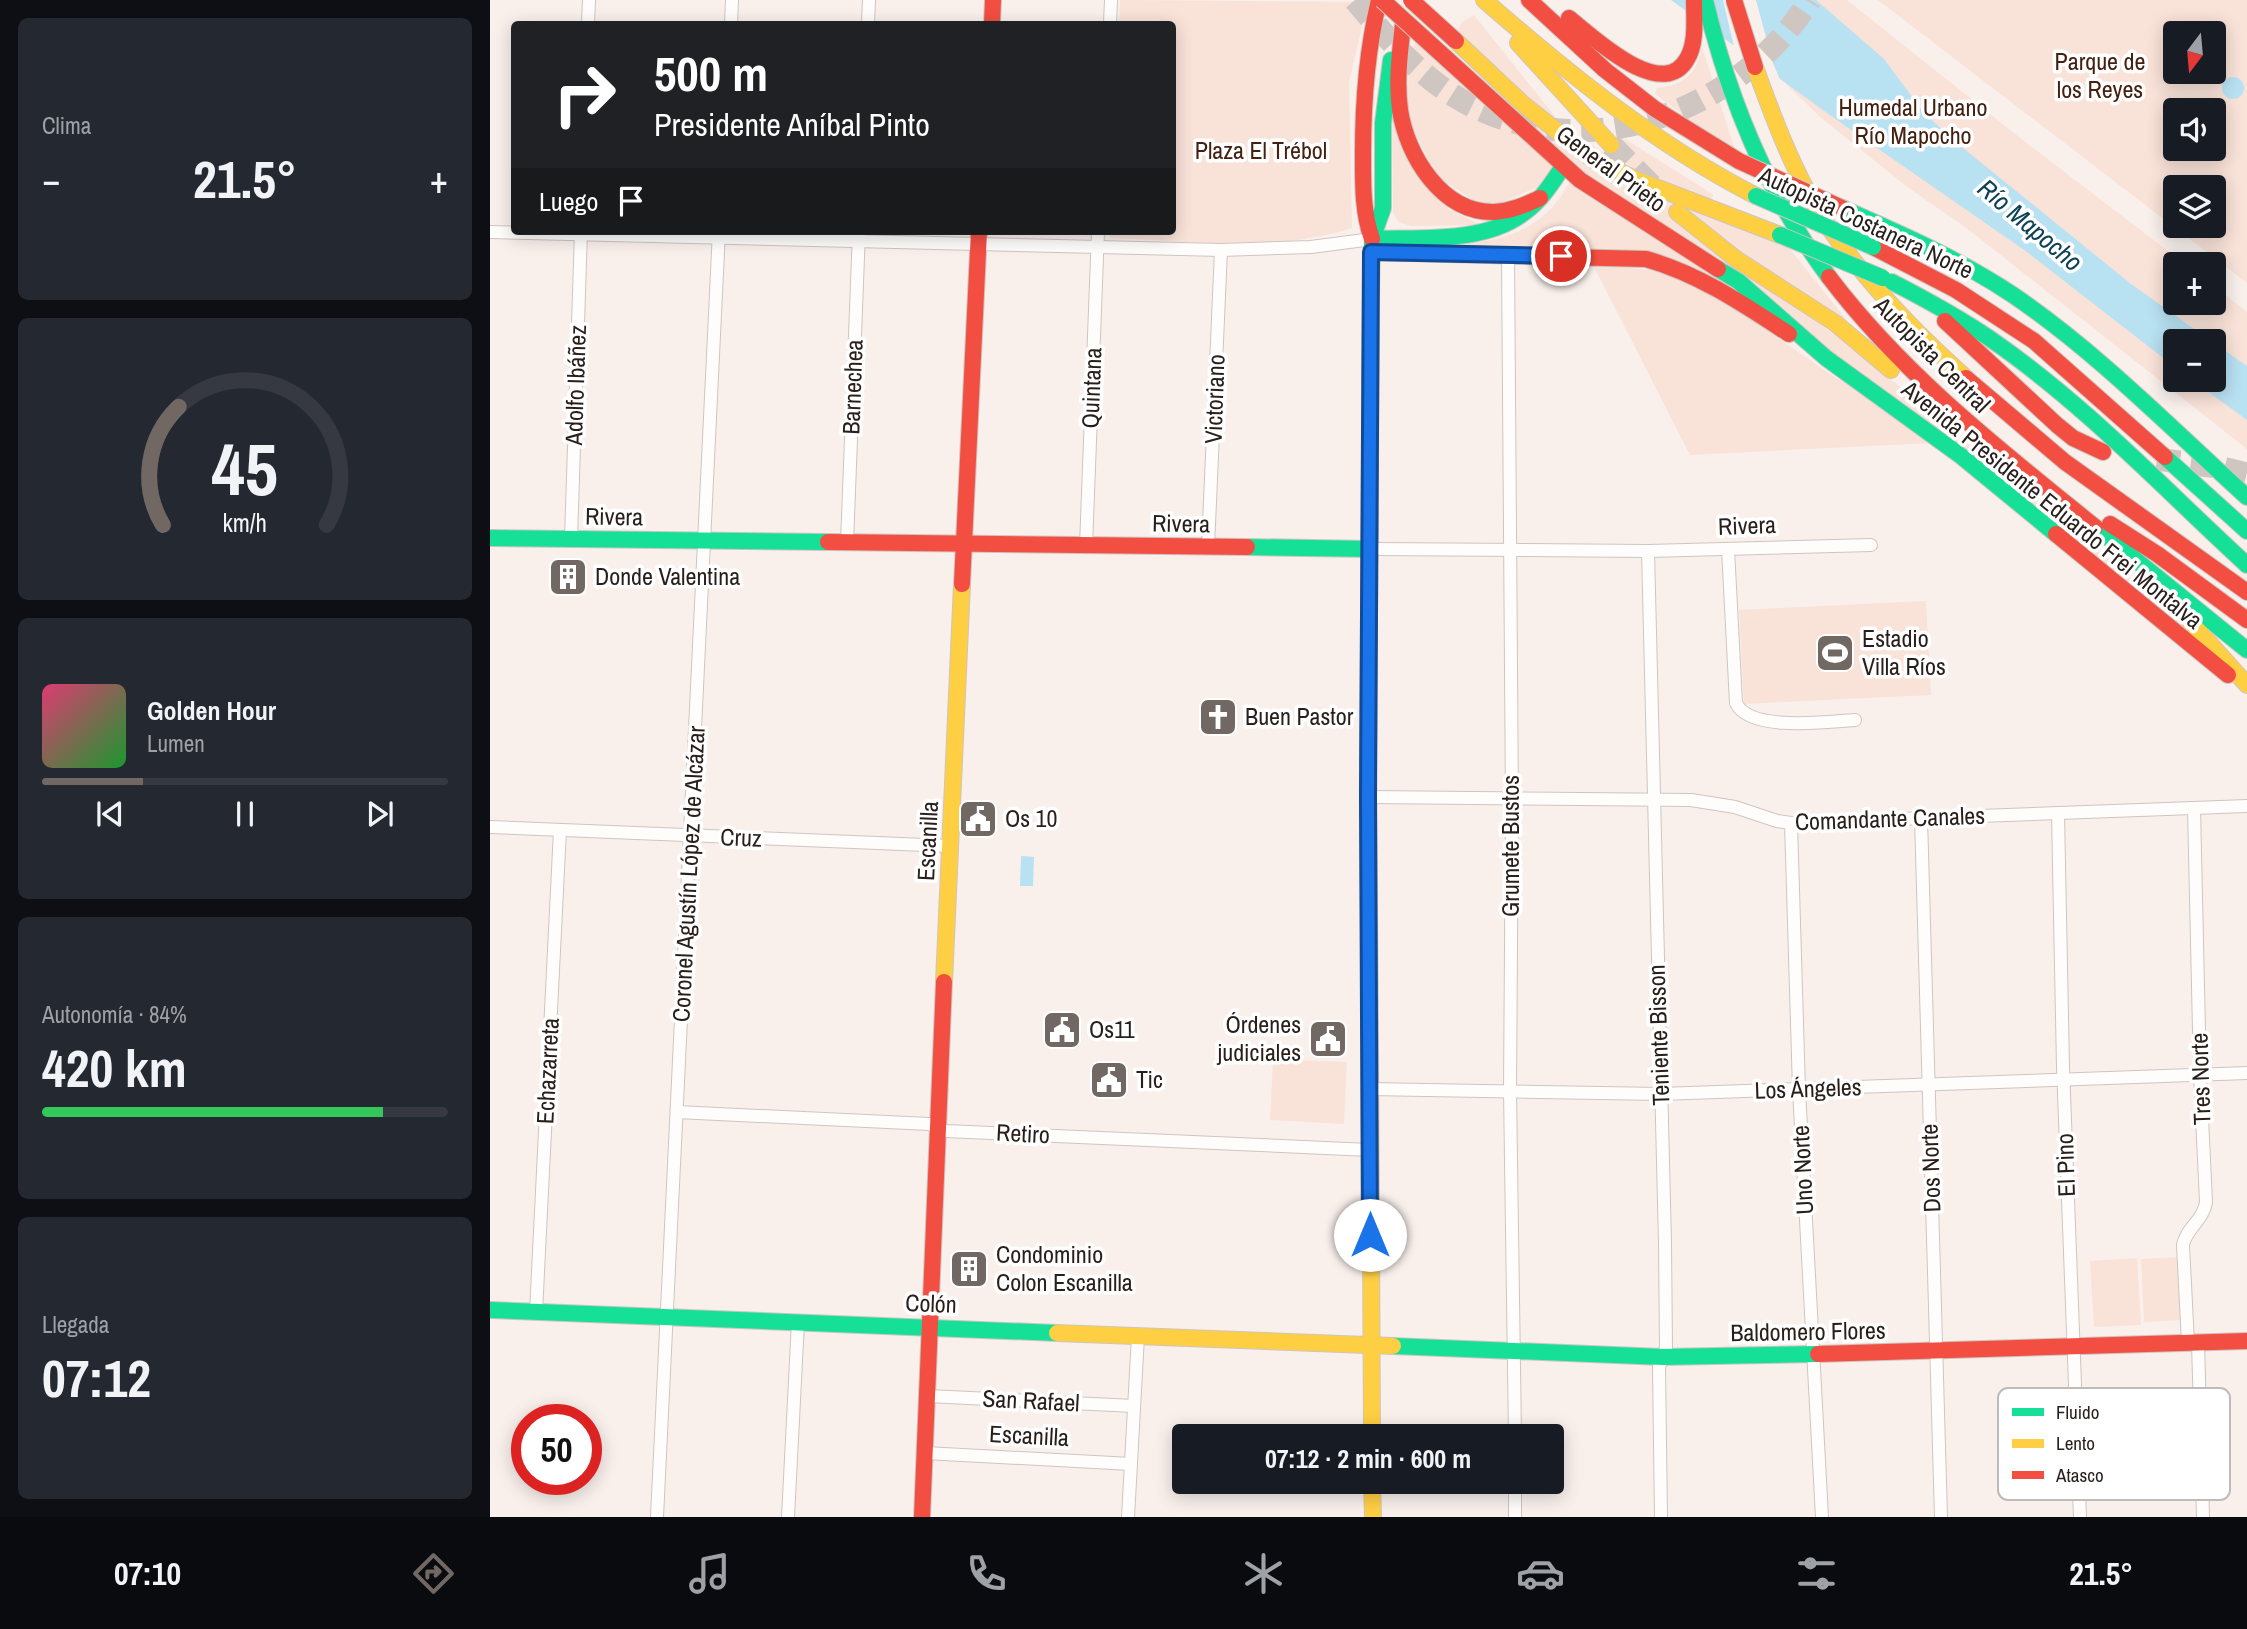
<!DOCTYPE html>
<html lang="es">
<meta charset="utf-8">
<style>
:root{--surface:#171b24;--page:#242831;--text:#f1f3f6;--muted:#9ea1a6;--line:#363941;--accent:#716864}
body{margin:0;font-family:"Archivo Narrow",sans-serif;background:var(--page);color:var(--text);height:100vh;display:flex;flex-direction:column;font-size:26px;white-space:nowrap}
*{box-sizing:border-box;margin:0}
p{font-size:23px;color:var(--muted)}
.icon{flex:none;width:38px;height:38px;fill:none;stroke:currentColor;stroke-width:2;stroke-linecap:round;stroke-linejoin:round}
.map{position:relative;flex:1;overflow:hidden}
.panel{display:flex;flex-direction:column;gap:18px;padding:18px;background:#0d0f14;width:490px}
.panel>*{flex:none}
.guide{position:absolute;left:21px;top:21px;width:665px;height:214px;border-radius:7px;box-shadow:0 4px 18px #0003;background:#202124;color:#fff;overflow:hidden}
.needle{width:46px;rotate:196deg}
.buttons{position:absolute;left:1673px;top:21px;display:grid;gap:14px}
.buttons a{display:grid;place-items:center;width:63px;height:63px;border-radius:7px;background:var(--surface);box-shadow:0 4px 18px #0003;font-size:35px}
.speed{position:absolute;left:21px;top:1404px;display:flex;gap:14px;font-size:35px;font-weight:700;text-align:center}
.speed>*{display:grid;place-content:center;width:91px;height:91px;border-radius:50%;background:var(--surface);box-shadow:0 4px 18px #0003;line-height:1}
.speed .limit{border:10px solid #d22;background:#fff;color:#111}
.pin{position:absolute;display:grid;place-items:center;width:60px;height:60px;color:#fff;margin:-30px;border:4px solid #fff;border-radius:50%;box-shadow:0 2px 7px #0007}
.me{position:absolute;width:77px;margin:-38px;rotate:0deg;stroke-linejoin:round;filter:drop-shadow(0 0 5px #0008)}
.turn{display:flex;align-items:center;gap:24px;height:147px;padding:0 28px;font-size:32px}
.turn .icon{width:91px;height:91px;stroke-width:2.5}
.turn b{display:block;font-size:49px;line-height:60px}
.then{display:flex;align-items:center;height:66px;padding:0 28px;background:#0003;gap:14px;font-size:26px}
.big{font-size:52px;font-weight:700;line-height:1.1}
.panel .card{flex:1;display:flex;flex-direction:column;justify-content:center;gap:10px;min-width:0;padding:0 24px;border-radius:10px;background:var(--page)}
.panel .dial{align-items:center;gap:0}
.dial svg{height:182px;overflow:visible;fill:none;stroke:var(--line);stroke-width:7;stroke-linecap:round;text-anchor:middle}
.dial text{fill:var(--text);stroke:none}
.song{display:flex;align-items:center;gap:21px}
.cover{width:84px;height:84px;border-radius:10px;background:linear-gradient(135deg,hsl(340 70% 55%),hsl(130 70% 35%))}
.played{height:7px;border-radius:4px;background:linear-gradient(90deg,var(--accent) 25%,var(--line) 25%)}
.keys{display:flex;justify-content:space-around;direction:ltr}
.heat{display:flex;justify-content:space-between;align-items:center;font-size:38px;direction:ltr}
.charge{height:10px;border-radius:5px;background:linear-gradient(90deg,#34c759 84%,var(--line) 0)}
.trip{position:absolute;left:682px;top:1424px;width:392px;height:70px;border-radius:7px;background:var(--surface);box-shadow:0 4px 18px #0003;font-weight:700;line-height:70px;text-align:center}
.dock{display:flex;height:112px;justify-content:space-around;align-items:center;background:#090b0e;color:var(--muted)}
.dock .icon{width:49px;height:49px}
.dock .active{color:var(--accent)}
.dock b{font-size:32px;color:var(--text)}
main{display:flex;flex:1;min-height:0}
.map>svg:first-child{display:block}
.green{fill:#f9e2d8;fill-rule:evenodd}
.water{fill:#b8e1f2}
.pier{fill:#f9f0ec}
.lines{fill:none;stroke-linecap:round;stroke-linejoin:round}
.highway-tunnel{stroke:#cfc6c2;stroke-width:23;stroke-dasharray:23 11;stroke-linecap:butt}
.street-casing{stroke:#cec5c1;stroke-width:14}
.fast-casing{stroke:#cec5c1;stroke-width:18}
.slow-casing{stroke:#cec5c1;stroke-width:18}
.jam-casing{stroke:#cec5c1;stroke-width:18}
.street{stroke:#fefdfc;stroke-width:12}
.fast{stroke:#16e098;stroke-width:16}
.slow{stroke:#ffcf43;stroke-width:16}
.jam{stroke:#f24e42;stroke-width:16}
.fast-bridge-casing{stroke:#cec5c1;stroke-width:18;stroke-linecap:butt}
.jam-bridge-casing{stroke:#cec5c1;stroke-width:18;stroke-linecap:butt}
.fast-bridge{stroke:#16e098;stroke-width:16}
.jam-bridge{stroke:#f24e42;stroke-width:16}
.route-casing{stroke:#114b97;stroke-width:18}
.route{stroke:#1a73e8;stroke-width:12}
.labels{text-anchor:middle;stroke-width:7;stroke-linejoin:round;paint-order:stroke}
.park-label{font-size:24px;fill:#432010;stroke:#fff}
.street-label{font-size:24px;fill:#281e1a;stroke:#fff}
.poi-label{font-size:24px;fill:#281e1a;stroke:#fff;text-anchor:start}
.water-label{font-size:26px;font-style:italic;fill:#0d4253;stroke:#fff}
.key{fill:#fff;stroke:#bebcba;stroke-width:2}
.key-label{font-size:19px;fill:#281e1a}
</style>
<main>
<section class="panel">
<div class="card"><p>Clima</p>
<div class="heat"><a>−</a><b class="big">21.5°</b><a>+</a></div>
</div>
<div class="card dial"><svg viewBox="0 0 100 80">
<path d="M14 69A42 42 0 1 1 86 69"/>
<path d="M14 69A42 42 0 0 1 21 17" stroke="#716864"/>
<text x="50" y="56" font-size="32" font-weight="700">45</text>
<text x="50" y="72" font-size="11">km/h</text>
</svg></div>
<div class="card">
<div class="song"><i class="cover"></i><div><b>Golden Hour</b><p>Lumen</p></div></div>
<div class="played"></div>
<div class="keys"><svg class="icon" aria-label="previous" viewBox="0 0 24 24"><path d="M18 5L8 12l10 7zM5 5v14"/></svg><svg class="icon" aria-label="pause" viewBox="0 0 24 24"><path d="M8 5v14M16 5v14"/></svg><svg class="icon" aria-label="next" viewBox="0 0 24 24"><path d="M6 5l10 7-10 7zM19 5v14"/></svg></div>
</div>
<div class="card"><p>Autonomía · 84%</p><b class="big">420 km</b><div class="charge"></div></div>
<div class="card"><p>Llegada</p><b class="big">07:12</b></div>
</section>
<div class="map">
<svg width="1757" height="1517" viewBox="0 0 1757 1517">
<rect width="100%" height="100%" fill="#f9f0ec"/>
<g class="green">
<path d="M 630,0 L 878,2 L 859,82 L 862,228 C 790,252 696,241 620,238 L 620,231 L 682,231 L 682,24 L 629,24 Z"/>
<path d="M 1187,0 L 1357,0 L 1534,141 L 1695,264 L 1685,264 L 1685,303 L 1724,303 L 1724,286 L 1757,312 L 1757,449 L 1475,227 L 1420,189 L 1330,117 L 1292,80 ZM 1685,341 L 1724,341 L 1724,380 L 1685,380 Z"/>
<path d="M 1388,0 L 1757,0 L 1757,283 ZM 1685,33 L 1724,33 L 1724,72 L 1685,72 ZM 1685,110 L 1724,110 L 1724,149 L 1685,149 ZM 1685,187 L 1724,187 L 1724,226 L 1685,226 Z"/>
<path d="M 984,15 L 1067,119 L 1074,126 L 1114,153 L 1119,149 L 1135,152 L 1127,142 L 1132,137 L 1224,195 L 1220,200 C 1185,186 1148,175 1115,157 C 1059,126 1013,74 968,30 L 972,22 Z"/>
<polygon points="925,42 1068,167 1061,181 997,209 946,176 917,116 919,67"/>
<path d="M 1212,47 L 1244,147 L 1197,118 L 1165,94 L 1167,88 C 1194,85 1207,74 1212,47 Z"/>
<polygon points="971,60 1070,146 1299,248 1359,323 1297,298 1397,376 1679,609 1704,631 1723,653 1101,179"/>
<polygon points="902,113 958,209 991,225 921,226 909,222 903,213"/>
<path d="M 1081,179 L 1242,285 L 1191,264 L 901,245 C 972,243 1044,254 1081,179 Z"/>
<polygon points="1103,265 1160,270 1213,287 1346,378 1361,386 1441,443 1200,455"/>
<polygon points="1436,601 1441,695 1254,704 1249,610"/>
<polygon points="783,1059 857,1062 854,1124 780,1120"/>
<polygon points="1688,1257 1692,1320 1654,1322 1651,1259"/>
<polygon points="1647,1258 1651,1325 1604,1327 1600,1261"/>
</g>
<g class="water">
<polygon points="1181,0 1326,0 1394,59 1434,113 1473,148 1641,284 1721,341 1685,341 1685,367 1537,252 1344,118"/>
<circle cx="1743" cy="88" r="11"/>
<polygon points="1724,343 1757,366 1757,420 1702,380 1724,380"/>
<polygon points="531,856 544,857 543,886 530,886"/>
</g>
<polygon class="pier" points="1233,0 1266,0 1283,63 1292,85 1245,51"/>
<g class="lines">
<g class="highway-tunnel">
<path d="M 865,0 C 901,43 938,87 991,110 C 1111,164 1252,107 1320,0"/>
<polyline points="1121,145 1165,189"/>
<polyline points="1667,459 1733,468 1757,474"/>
</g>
<defs>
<g id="street">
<polyline points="98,24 99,0"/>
<polyline points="241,24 242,0"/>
<polyline points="378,24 379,0"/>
<polyline points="620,24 621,0"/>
<polyline points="0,232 731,250 821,247 882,239"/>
<polyline points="1018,255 1022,805 1020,1090 1025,1437"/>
<polyline points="81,539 91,231"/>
<polyline points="357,543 369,231"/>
<polyline points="596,546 608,231"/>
<polyline points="718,547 731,250"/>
<polyline points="880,549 1158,551 1381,545"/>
<path d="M 1238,549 L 1246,703 C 1259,732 1337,722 1365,720"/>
<polyline points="1158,551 1175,1243 1176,1348 1169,1367 1171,1517"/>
<polyline points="878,797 1201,800 1245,807 1287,821 1301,823 1757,806"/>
<polyline points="1568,814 1573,1067 1590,1517"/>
<polyline points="1431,818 1451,1517"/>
<polyline points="1301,823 1309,1090 1332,1517"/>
<polyline points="0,827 460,846"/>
<polyline points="879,1089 1171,1094 1757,1073"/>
<polyline points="187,1112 439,1124 456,1131 880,1150"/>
<polyline points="46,1312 70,830"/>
<path d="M 1698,1343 L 1693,1245 C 1696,1228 1714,1220 1716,1202 L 1710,1075 L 1704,808"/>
<polyline points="1708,1343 1713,1517"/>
<polyline points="438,1396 644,1406"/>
<polyline points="435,1453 641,1464"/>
<polyline points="167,1517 229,231"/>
<polyline points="298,1517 308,1322"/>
<polyline points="638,1517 648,1336"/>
<polyline points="1025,1517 1025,1482"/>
</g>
<g id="fast">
<path d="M 1215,0 C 1239,100 1277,194 1339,277"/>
<path d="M 1352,208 C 1411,234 1469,259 1523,295 C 1608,353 1681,428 1757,497"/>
<path d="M 882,239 C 931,237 994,244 1035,212 C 1050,201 1060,186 1070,171"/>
<polyline points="1228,269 1248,281 1336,358 1471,456 1566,534"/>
<path d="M 1402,282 C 1435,299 1468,317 1499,338 C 1594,403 1673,488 1757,565"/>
<polyline points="881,296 882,239 893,208 893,123 901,60"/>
<polyline points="1675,457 1757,531"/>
<polyline points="1605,527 1757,650"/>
<polyline points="0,538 338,542"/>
<polyline points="757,547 880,549"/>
<polyline points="878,778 880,1043"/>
<polyline points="0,1310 567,1333"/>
<polyline points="903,1346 1173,1357 1328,1354"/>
</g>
<g id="slow">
<path d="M 994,0 C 1079,74 1165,144 1266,196"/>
<polyline points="966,41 1033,104 1102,159 1147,180 1290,235"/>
<polyline points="1028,43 1121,145"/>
<path d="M 1265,67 C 1283,117 1302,168 1330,214 C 1370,276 1421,329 1476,378"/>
<polyline points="1187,212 1246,259 1345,323 1401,370"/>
<polyline points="1696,617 1757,685"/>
<polyline points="878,778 881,296"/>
<polyline points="454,982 472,584"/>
<polyline points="880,1043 882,1437"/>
<polyline points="567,1333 903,1346"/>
<polyline points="882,1482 883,1517"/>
</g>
<g id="jam">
<polyline points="1039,0 1115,70 1165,109 1249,161"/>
<path d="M 1079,18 C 1103,37 1172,103 1197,59 C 1207,43 1204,18 1204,0"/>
<polyline points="502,24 503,0"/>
<path d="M 913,24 C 910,52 906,81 910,110 C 917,156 952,213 1004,212 C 1021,211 1035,205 1050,198"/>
<polyline points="957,59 1090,180 1228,269"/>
<path d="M 882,239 C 872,211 873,181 873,152 C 873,101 877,50 889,0"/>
<polyline points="1383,247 1466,290 1544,341 1675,457"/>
<path d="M 882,252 L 1156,259 C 1209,274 1253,304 1299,334"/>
<path d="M 1339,277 C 1413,375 1510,450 1605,527"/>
<polyline points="1455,321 1567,425 1583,438 1613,452"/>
<polyline points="1476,378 1575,462 1757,592"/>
<polyline points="1620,524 1667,554 1757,620"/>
<polyline points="1566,534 1738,675"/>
<polyline points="338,542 757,547"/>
<polyline points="472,584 489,231"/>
<polyline points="1328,1354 1757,1341"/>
<polyline points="432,1517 454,982"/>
</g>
</defs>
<use href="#street" class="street-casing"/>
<use href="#fast" class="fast-casing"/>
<use href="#slow" class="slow-casing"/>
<use href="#jam" class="jam-casing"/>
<use href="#street" class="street"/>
<use href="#fast" class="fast"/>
<use href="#slow" class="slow"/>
<use href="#jam" class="jam"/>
<defs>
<g id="fast-bridge">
<polyline points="1266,196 1383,247"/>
<polyline points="1290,235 1393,278"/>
</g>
<g id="jam-bridge">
<polyline points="892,0 957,59"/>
<polyline points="921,0 966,41"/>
<polyline points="1244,0 1265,67"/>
<polyline points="1249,161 1352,208"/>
</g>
</defs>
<use href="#fast-bridge" class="fast-bridge-casing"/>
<use href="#jam-bridge" class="jam-bridge-casing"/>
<use href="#fast-bridge" class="fast-bridge"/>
<use href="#jam-bridge" class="jam-bridge"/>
</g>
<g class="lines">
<defs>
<polyline id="route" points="880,1235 878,797 881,252 1071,256"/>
</defs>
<use href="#route" class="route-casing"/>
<use href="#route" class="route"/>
</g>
<defs>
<symbol id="building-square" viewBox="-11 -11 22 22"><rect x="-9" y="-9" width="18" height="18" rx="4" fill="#716864" stroke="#fff"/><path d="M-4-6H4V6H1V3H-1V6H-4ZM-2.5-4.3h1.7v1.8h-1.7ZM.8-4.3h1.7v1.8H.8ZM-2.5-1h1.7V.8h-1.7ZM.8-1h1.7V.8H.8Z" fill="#fff"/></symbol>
<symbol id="stadium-square" viewBox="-11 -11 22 22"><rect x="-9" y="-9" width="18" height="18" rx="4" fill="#716864" stroke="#fff"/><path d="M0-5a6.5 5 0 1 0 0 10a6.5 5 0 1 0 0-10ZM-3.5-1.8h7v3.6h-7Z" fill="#fff"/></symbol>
<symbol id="church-square" viewBox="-11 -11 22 22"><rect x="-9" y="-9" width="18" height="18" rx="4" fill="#716864" stroke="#fff"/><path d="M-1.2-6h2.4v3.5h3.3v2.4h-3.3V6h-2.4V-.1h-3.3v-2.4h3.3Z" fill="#fff"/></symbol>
<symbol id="civic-square" viewBox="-11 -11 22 22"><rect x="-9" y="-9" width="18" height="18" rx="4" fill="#716864" stroke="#fff"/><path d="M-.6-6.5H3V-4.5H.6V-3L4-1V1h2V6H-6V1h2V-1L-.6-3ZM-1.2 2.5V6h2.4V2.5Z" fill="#fff"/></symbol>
</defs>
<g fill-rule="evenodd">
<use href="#building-square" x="56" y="555" width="44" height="44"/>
<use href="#stadium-square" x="1323" y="631" width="44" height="44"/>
<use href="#church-square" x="706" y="695" width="44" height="44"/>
<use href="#civic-square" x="466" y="797" width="44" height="44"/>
<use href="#civic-square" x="550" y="1008" width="44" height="44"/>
<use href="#civic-square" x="816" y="1017" width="44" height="44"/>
<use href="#civic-square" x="597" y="1058" width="44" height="44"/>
<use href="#building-square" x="457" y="1247" width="44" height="44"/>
</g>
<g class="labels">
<g class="park-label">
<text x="1610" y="70">Parque de<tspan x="1610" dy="28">los Reyes</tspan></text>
<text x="1423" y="116">Humedal Urbano<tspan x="1423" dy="28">Río Mapocho</tspan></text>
<text x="771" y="159">Plaza El Trébol</text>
</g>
<g class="street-label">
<text transform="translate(1121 169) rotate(36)" y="8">General Prieto</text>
<text transform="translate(1376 223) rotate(25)" y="8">Autopista Costanera Norte</text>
<text transform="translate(1442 355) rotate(45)" y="8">Autopista Central</text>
<text transform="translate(86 385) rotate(-88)" y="8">Adolfo Ibáñez</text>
<text transform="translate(363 387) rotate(-88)" y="8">Barnechea</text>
<text transform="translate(602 388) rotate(-88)" y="8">Quintana</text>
<text transform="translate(725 399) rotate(-88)" y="8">Victoriano</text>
<text transform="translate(1562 505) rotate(39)" y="8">Avenida Presidente Eduardo Frei Montalva</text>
<text transform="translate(124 517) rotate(1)" y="8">Rivera</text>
<text transform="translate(691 524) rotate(1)" y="8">Rivera</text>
<text transform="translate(1257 526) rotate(-2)" y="8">Rivera</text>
<text transform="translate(1400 819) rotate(-2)" y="8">Comandante Canales</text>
<text transform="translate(251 838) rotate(2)" y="8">Cruz</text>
<text transform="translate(438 841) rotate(-87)" y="8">Escanilla</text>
<text transform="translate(1021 846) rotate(-90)" y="8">Grumete Bustos</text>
<text transform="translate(199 874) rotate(-87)" y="8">Coronel Agustín López de Alcázar</text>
<text transform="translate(1169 1035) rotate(-92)" y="8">Teniente Bisson</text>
<text transform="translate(58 1071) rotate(-87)" y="8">Echazarreta</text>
<text transform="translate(1711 1079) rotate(-92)" y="8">Tres Norte</text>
<text transform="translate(1318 1089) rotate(-2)" y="8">Los Ángeles</text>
<text transform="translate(533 1134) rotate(3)" y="8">Retiro</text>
<text transform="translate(1576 1165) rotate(-92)" y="8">El Pino</text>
<text transform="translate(1441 1168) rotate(-92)" y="8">Dos Norte</text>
<text transform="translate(1313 1170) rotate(-93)" y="8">Uno Norte</text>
<text transform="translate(441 1304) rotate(2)" y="8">Colón</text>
<text transform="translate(1318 1332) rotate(-1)" y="8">Baldomero Flores</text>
<text transform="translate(541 1401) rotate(3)" y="8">San Rafael</text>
<text transform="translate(539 1436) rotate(3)" y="8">Escanilla</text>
</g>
<g class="poi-label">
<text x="105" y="585">Donde Valentina</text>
<text x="1372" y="647">Estadio<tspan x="1372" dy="28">Villa Ríos</tspan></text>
<text x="755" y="725">Buen Pastor</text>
<text x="515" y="827">Os 10</text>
<text x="811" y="1033" text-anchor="end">Órdenes<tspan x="811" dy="28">judiciales</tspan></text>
<text x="599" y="1038">Os11</text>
<text x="646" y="1088">Tic</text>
<text x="506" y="1263">Condominio<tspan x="506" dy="28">Colon Escanilla</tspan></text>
</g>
<g class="water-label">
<text transform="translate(1540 225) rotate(40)" y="9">Río Mapocho</text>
</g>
</g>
<rect x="1508" y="1388" width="232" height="112" rx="10" class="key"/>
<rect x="1522" y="1408" width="32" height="8" fill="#16e098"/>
<rect x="1522" y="1439" width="32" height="9" fill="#ffcf43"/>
<rect x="1522" y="1471" width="32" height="8" fill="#f24e42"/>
<g class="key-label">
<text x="1566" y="1419">Fluido</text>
<text x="1566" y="1450">Lento</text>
<text x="1566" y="1482">Atasco</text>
</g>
</svg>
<div class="buttons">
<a><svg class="needle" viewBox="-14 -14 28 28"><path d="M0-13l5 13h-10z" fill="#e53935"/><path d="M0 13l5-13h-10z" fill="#9ea1a6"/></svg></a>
<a><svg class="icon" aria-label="sound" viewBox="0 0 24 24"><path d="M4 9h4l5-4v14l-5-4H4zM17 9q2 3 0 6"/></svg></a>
<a><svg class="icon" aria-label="layers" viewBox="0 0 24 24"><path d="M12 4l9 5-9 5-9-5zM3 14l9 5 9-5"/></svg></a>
<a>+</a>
<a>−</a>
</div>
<div class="speed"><div class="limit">50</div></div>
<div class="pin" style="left:1071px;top:256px;background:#d93025"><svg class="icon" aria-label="arrive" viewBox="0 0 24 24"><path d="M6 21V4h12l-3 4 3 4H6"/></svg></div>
<svg class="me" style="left:880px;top:1235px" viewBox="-20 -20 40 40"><circle r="19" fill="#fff"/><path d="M0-13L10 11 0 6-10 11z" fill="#1a73e8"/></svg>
<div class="trip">07:12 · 2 min · 600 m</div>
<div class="guide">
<div class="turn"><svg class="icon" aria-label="right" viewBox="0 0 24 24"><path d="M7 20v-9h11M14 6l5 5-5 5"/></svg><div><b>500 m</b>Presidente Aníbal Pinto</div></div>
<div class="then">Luego<svg class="icon" aria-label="arrive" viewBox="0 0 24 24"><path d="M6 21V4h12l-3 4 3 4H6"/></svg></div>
</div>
</div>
</main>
<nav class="dock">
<b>07:10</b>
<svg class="icon active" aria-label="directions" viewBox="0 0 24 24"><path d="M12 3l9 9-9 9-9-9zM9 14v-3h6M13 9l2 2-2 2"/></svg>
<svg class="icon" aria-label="music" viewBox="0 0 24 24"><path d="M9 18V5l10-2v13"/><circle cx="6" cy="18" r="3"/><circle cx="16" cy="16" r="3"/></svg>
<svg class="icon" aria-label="phone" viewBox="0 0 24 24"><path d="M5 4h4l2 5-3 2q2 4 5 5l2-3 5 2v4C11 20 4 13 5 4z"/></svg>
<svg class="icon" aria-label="climate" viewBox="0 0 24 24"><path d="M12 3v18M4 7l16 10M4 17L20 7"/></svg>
<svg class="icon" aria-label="car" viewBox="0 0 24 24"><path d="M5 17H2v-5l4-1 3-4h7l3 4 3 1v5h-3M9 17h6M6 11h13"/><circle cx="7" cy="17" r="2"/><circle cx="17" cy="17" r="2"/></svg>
<svg class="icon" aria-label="filters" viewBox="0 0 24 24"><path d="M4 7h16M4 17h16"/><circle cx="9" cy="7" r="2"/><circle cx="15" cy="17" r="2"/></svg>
<b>21.5°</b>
</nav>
